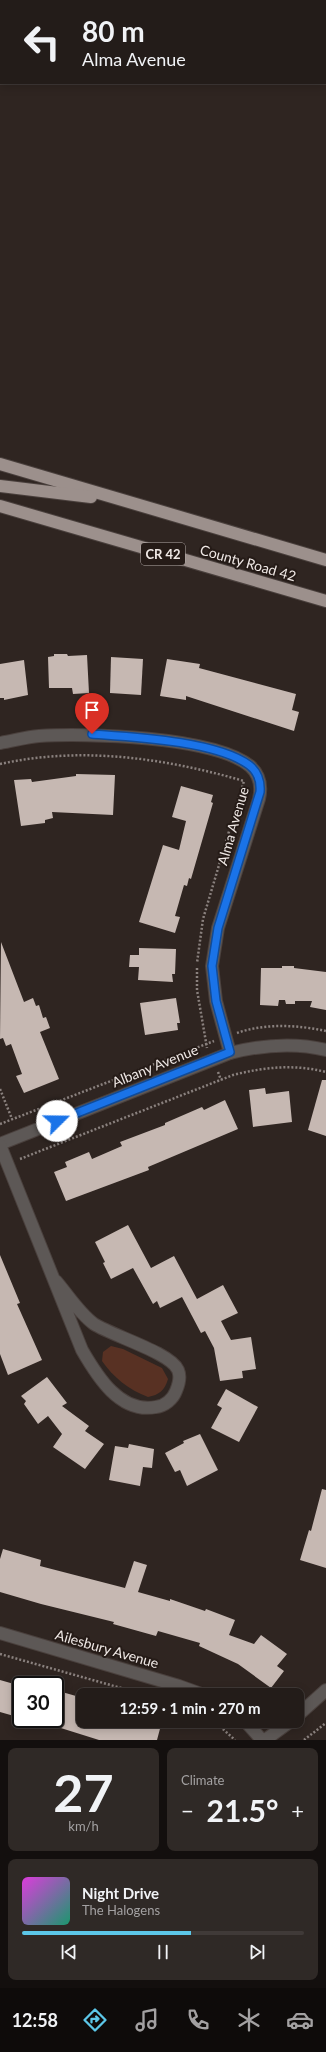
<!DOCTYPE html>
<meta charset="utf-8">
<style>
:root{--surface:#231c19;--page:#2f2926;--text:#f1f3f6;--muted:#a3a1a2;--line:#403a38;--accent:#5cc7e8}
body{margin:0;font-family:Lato,sans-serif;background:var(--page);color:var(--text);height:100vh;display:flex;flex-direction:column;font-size:15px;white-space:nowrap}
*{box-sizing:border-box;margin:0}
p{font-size:13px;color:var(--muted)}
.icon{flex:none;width:22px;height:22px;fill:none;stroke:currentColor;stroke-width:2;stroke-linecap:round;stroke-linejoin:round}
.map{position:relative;height:1740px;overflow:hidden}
.side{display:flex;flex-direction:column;gap:8px;padding:8px;background:#130f0e;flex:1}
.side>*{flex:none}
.guide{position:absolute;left:0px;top:0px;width:326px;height:84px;box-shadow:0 2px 10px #0003,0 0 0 1px var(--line);background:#231c19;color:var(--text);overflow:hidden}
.speed{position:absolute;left:12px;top:1676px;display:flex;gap:8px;font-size:20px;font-weight:700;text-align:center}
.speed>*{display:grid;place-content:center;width:52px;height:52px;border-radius:50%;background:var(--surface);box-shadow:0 2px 10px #0003,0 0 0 1px var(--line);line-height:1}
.speed .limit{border:2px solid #111;border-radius:6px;background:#fff;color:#111}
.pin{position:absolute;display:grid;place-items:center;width:34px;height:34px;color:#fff;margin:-41px -17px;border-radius:50% 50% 50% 0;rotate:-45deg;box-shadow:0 0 4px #0007}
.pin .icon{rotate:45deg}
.me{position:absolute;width:44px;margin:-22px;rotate:68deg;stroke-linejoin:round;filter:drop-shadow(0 0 3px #0008)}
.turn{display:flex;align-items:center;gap:14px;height:84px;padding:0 16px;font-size:18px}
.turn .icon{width:52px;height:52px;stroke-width:2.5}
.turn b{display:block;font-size:28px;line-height:34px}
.big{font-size:30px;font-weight:700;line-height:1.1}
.side .card{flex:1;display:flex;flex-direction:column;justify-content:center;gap:6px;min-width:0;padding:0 14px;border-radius:8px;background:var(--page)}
.side .dial{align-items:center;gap:0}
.dial b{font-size:52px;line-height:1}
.song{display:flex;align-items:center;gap:12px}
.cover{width:48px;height:48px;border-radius:6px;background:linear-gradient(135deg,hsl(300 70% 55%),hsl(160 70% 35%))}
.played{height:4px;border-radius:2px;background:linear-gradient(90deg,var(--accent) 60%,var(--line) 60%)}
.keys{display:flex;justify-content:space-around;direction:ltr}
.heat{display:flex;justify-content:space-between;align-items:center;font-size:22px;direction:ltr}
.side .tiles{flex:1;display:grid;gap:8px;grid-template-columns:1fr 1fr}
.card:last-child{grid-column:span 2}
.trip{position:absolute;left:76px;top:1688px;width:228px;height:40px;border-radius:8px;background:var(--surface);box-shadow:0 2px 10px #0003,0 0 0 1px var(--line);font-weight:700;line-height:40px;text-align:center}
.tab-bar{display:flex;height:64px;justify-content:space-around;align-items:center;background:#0e0b0a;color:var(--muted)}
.tab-bar .icon{width:28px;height:28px}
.tab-bar .selected{color:var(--accent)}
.tab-bar b{font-size:18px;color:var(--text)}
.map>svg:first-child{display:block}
.green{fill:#583123}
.building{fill:#c6b8b2}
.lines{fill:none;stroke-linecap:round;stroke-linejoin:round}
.minor-casing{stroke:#4a403d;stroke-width:14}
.trunk-casing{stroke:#4a403d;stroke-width:14}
.path{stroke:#8a817e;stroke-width:2.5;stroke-dasharray:2 2;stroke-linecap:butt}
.minor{stroke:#5d5856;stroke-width:12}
.trunk{stroke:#9c908c;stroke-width:12}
.route-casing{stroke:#114b97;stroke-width:10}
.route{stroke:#1a73e8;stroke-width:7}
.labels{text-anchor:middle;stroke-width:4;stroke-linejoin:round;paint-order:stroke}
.shield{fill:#251b17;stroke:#b3aba8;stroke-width:1}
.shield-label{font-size:13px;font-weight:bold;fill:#f0e9e6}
.street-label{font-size:14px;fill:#f0e9e6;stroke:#251b17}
</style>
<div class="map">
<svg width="326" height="1740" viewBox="0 0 326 1740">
<rect width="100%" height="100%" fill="#2f2521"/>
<path class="green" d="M 111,1346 L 123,1349 L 162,1368 L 168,1379 C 165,1390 159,1395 148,1397 C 129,1390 113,1377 102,1361 L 103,1352 Z"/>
<g class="building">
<polygon points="54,654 67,654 68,656 87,655 89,693 73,694 72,688 49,688 48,657 54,656"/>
<polygon points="111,657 143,659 141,695 110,693"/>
<polygon points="167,659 200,664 199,668 296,694 292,710 299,712 294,731 186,696 186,700 160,696"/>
<polygon points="24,660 28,695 4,700 4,698 0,698 0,664"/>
<polygon points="76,774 115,775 113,815 52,812 53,818 45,820 45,823 21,826 14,780 31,779 32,782 76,776"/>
<polygon points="181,786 213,795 211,802 213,803 191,879 189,878 187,886 184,885 175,916 180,917 175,933 139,922 163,845 179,850 186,821 172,817"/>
<polygon points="1,942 24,1002 33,998 36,1006 39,1005 43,1018 46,1017 50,1028 40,1032 59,1079 24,1093 16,1076 22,1074 11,1044 6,1046 3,1038 0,1039"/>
<polygon points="139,948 176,949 175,974 172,974 173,982 138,980 139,967 129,967 130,955 139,955"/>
<polygon points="282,966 294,966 294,968 326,972 326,1010 310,1007 312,1001 295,1001 295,1004 286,1004 285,1000 279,1000 278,1006 260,1005 261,968 282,968"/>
<polygon points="176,998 180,1023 177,1023 178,1030 145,1035 140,1003"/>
<polygon points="322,1080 326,1080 326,1136 308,1130"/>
<polygon points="265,1088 266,1094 289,1091 292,1122 253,1127 249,1090"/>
<polygon points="225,1100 238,1129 148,1167 149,1170 66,1201 54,1172 67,1167 65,1162 89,1152 92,1159 122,1146 120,1142 165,1125 165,1123 202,1107 204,1110"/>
<polygon points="128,1225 151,1268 174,1256 197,1299 223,1285 238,1313 221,1321 231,1340 251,1337 256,1369 242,1371 243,1378 220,1381 214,1348 205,1331 201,1333 182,1297 160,1308 157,1301 153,1304 133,1268 111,1279 103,1263 105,1262 95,1242"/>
<polygon points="0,1255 20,1303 17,1304 42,1360 8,1375 0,1354"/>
<polygon points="47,1377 67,1403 62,1406 89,1426 85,1431 104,1444 85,1469 53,1447 62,1434 48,1416 38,1424 24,1404 26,1401 21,1396"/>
<polygon points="226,1389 258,1407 239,1442 211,1428 222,1408 217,1405"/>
<polygon points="200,1434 218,1470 187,1486 180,1470 175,1472 165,1453 184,1443 183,1441"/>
<polygon points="129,1444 154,1449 152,1468 143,1467 140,1486 109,1480 115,1446 128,1448"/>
<polygon points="322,1489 326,1490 326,1568 300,1560 309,1530 311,1531"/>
<polygon points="3,1549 41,1560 40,1566 125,1588 134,1561 147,1565 138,1592 170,1601 170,1599 205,1611 206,1609 235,1620 229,1635 254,1644 261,1635 287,1654 277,1666 284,1671 271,1688 238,1664 199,1646 200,1643 158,1631 156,1636 113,1624 114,1622 41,1604 0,1592 0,1559"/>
<polygon points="0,1680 21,1686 21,1718 0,1712"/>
<polygon points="55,1690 83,1698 83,1721 148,1721 161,1725 157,1740 99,1740 48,1724 48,1721 55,1721"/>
</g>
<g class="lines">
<defs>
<g id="minor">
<path d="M 0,743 C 13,741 26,737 39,736 C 86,733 213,736 250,766 C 260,775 262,786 259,799 L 218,928 L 212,966 L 216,1001 L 230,1053"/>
<path d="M 0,1144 L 230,1053 C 262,1045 294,1042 326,1050"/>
<path d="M 0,1145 L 82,1350 C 97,1376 120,1414 156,1407 C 165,1406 173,1399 176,1391 C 179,1384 181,1377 178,1370 C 171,1353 113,1336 94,1324 C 79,1313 68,1295 56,1281"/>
<polyline points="0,1633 179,1686 204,1695"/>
<polyline points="297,1716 326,1690"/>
<polyline points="245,1721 262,1740"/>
<polyline points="265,1740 291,1721"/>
</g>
<g id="trunk">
<polyline points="0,464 326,560"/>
<polyline points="0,486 91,497"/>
<polyline points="0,506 326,601"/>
</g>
</defs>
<use href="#minor" class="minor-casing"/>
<use href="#trunk" class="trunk-casing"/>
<g class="path">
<path d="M 0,764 C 82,746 164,758 244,781 L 203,919 L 197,963"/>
<polyline points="197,968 197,990 207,1048"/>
<path d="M 237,1033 C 265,1023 298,1025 326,1031"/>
<polyline points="218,1072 221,1080"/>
<polyline points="0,1089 12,1119"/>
<polyline points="0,1124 214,1041"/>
<path d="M 20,1159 L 233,1075 C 265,1067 294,1064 326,1072"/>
<polyline points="0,1654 146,1695"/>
<polyline points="214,1721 235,1740"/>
<polyline points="304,1740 326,1723"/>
</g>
<use href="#minor" class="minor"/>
<use href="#trunk" class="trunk"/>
</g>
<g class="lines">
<defs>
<path id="route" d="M 57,1121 L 230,1052 L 216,1001 L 212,966 L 218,928 L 260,792 C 261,781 257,771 249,765 C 216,741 133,737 92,734"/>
</defs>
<use href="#route" class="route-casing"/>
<use href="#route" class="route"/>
</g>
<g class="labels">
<rect class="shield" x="141" y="543" width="44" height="22" rx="3"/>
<g class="shield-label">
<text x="163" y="559">CR 42</text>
</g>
<g class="street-label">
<text transform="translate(248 563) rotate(16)" y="5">County Road 42</text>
<text transform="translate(233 826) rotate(-74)" y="5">Alma Avenue</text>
<text transform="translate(155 1066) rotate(-22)" y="5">Albany Avenue</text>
<text transform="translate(107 1649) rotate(16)" y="5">Ailesbury Avenue</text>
</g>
</g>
</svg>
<div class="speed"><div class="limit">30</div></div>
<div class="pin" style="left:92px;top:734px;background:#d93025"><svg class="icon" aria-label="arrive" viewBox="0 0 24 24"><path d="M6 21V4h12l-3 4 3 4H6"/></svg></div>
<svg class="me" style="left:57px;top:1121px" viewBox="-20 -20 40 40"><circle r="19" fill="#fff"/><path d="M0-13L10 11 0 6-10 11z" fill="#1a73e8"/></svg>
<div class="trip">12:59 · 1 min · 270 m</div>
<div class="guide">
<div class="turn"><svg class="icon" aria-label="left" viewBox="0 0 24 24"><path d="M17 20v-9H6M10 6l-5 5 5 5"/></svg><div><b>80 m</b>Alma Avenue</div></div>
</div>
</div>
<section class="side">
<div class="tiles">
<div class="card dial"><b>27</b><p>km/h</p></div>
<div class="card"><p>Climate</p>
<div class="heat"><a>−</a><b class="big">21.5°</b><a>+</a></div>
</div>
<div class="card">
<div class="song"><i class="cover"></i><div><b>Night Drive</b><p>The Halogens</p></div></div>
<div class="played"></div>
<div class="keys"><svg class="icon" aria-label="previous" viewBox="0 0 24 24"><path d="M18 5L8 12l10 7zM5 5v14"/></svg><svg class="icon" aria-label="pause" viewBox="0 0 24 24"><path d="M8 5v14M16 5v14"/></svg><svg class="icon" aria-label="next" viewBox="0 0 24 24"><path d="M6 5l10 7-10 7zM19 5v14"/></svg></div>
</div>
</div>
</section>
<nav class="tab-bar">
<b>12:58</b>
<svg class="icon selected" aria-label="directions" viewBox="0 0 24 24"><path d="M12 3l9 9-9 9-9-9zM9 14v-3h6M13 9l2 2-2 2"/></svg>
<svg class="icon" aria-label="music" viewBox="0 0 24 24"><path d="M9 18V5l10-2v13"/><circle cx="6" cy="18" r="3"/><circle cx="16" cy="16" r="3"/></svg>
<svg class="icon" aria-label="phone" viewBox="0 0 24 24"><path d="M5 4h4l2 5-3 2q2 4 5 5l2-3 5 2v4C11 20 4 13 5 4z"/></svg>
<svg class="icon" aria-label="climate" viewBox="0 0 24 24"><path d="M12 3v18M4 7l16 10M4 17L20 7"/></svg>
<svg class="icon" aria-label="car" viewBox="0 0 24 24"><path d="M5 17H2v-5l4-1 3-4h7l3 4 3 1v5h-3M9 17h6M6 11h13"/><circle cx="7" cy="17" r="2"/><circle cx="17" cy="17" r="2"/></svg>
</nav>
